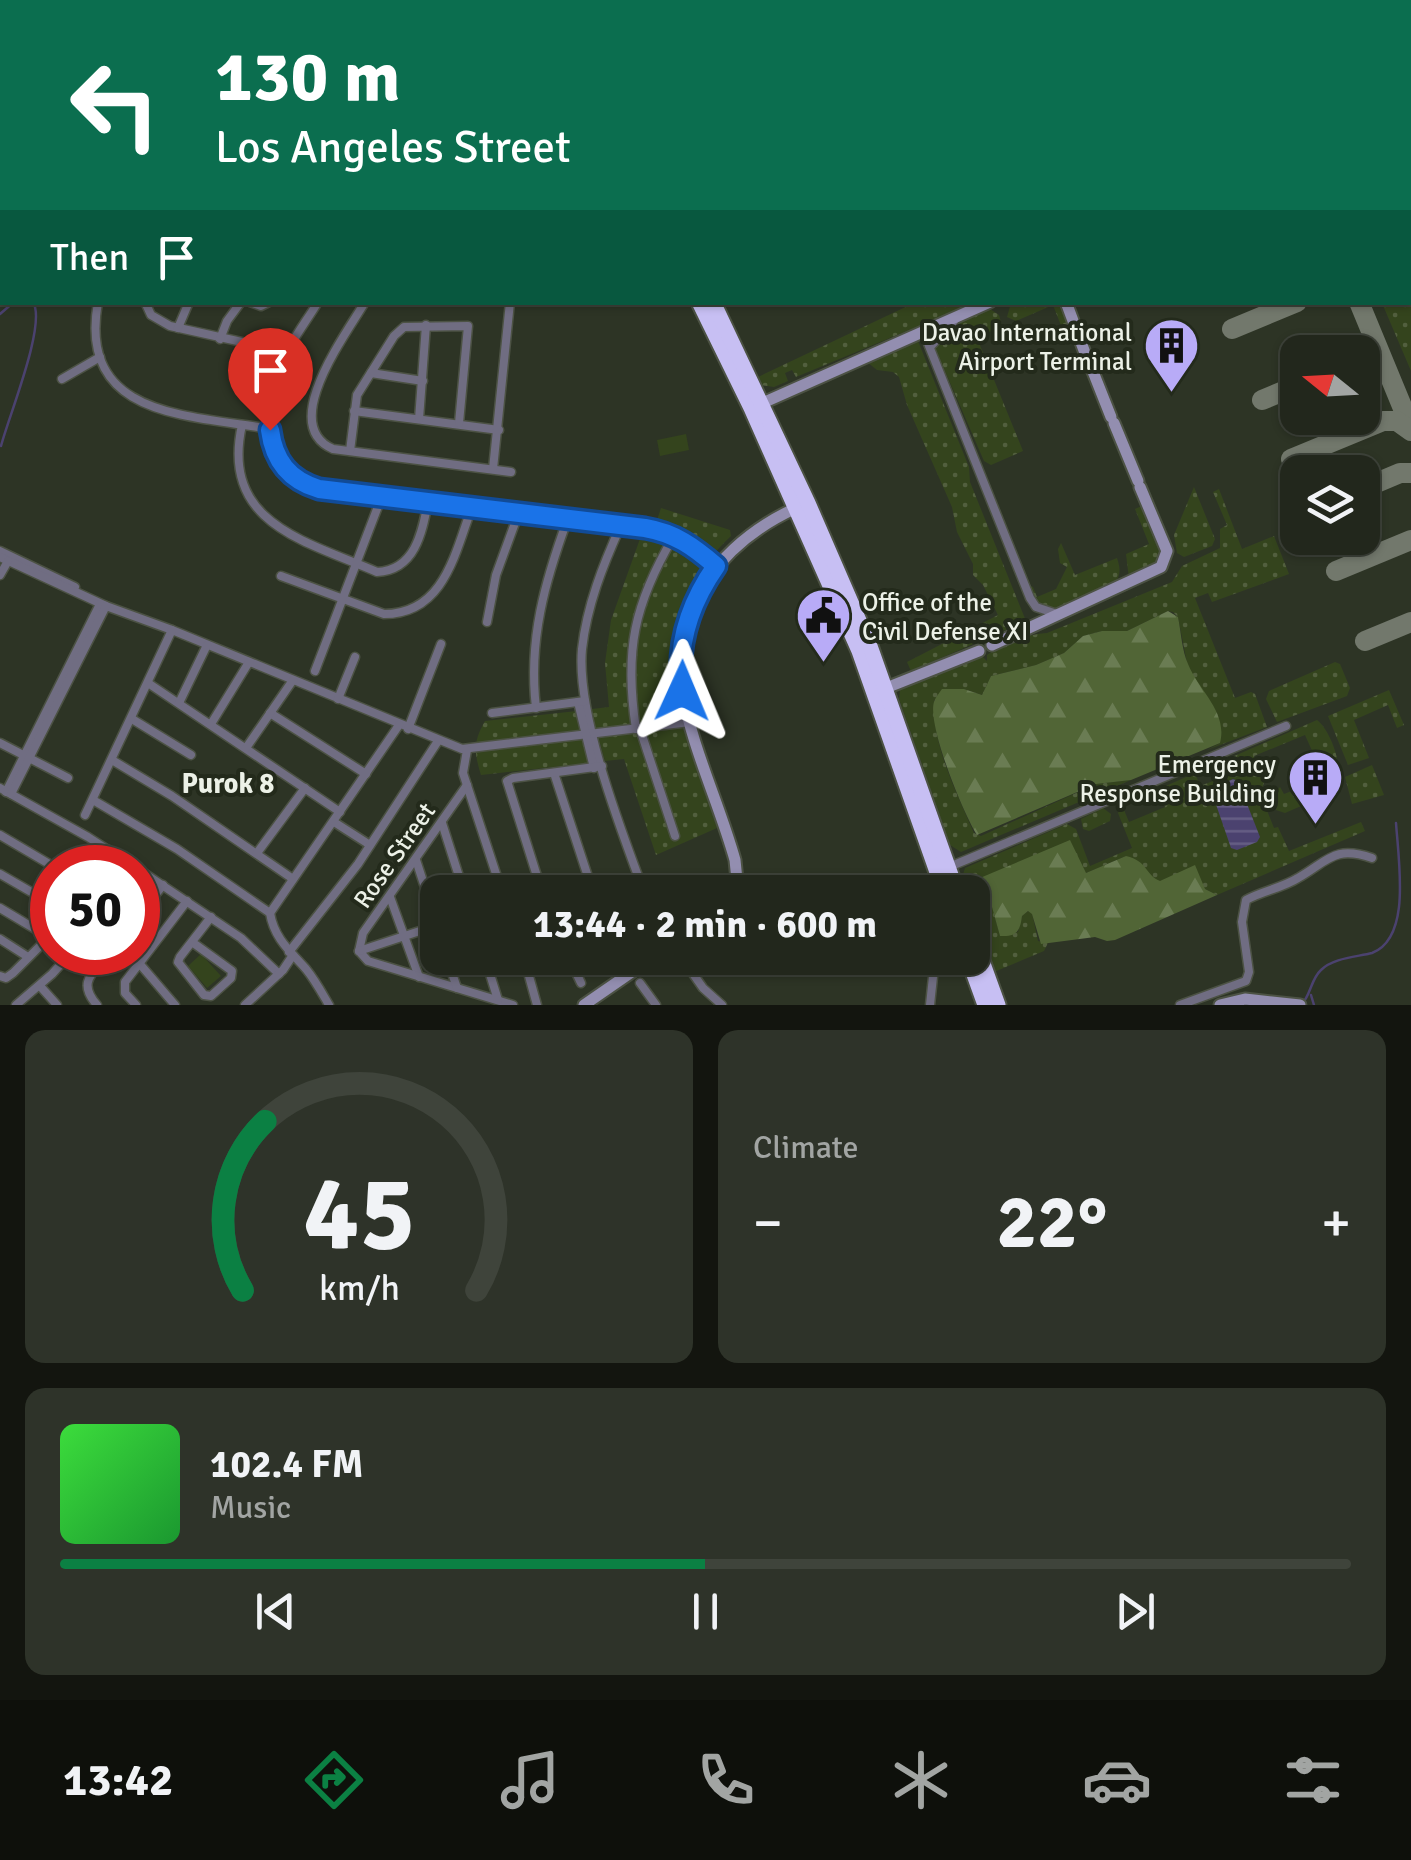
<!DOCTYPE html>
<meta charset="utf-8">
<style>
:root{--surface:#22271c;--page:#2e3329;--text:#f1f3f6;--muted:#a2a5a3;--line:#3f443b;--accent:#0b8043}
body{margin:0;font-family:Signika,sans-serif;background:var(--page);color:var(--text);height:100vh;display:flex;flex-direction:column;font-size:38px;white-space:nowrap}
*{box-sizing:border-box;margin:0}
p{font-size:32px;color:var(--muted)}
.icon{flex:none;width:55px;height:55px;fill:none;stroke:currentColor;stroke-width:2;stroke-linecap:round;stroke-linejoin:round}
.map{position:relative;height:1005px;overflow:hidden}
.drawer{display:flex;flex-direction:column;gap:25px;padding:25px;background:#13150f;flex:1}
.drawer>*{flex:none}
.guide{position:absolute;left:0px;top:0px;width:1412px;height:305px;box-shadow:0 2px 8px #0004,0 0 0 2px var(--line);background:#0b6e4f;color:#fff;overflow:hidden}
.needle{width:65px;rotate:288deg}
.tools{position:absolute;left:1280px;top:335px;display:grid;gap:20px}
.tools a{display:grid;place-items:center;width:100px;height:100px;border-radius:20px;background:var(--surface);box-shadow:0 2px 8px #0004,0 0 0 2px var(--line);font-size:50px}
.speed{position:absolute;left:30px;top:845px;display:flex;gap:20px;font-size:50px;font-weight:700;text-align:center}
.speed>*{display:grid;place-content:center;width:130px;height:130px;border-radius:50%;background:var(--surface);box-shadow:0 2px 8px #0004,0 0 0 2px var(--line);line-height:1}
.speed .limit{border:15px solid #d22;background:#fff;color:#111}
.pin{position:absolute;display:grid;place-items:center;width:85px;height:85px;color:#fff;margin:-102px -42px;border-radius:50% 50% 50% 0;rotate:-45deg;box-shadow:0 0 10px #0007}
.pin .icon{rotate:45deg}
.me{position:absolute;width:110px;margin:-55px;rotate:1deg;stroke-linejoin:round;filter:drop-shadow(0 0 8px #0008)}
.turn{display:flex;align-items:center;gap:35px;height:210px;padding:0 50px;font-size:45px}
.turn .icon{width:130px;height:130px;stroke-width:2.5}
.turn b{display:block;font-size:70px;line-height:85px}
.then{display:flex;align-items:center;height:95px;padding:0 50px;background:#0003;gap:20px;font-size:38px}
.big{font-size:75px;font-weight:700;line-height:1.1}
.drawer .tile{flex:1;display:flex;flex-direction:column;justify-content:center;gap:15px;min-width:0;padding:0 35px;border-radius:20px;background:var(--page)}
.drawer .dial{align-items:center;gap:0}
.dial svg{height:260px;overflow:visible;fill:none;stroke:var(--line);stroke-width:7;stroke-linecap:round;text-anchor:middle}
.dial text{fill:var(--text);stroke:none}
.song{display:flex;align-items:center;gap:30px}
.cover{width:120px;height:120px;border-radius:15px;background:linear-gradient(135deg,hsl(120 70% 55%),hsl(130 70% 35%))}
.played{height:10px;border-radius:5px;background:linear-gradient(90deg,var(--accent) 50%,var(--line) 50%)}
.keys{display:flex;justify-content:space-around;direction:ltr}
.heat{display:flex;justify-content:space-between;align-items:center;font-size:55px;direction:ltr}
.drawer .tiles{flex:1;display:grid;gap:25px;grid-template-columns:1fr 1fr}
.tile:last-child{grid-column:span 2}
.trip{position:absolute;left:420px;top:875px;width:570px;height:100px;border-radius:20px;background:var(--surface);box-shadow:0 2px 8px #0004,0 0 0 2px var(--line);font-weight:700;line-height:100px;text-align:center}
.menu{display:flex;height:160px;justify-content:space-around;align-items:center;background:#0e100b;color:var(--muted)}
.menu .icon{width:70px;height:70px}
.menu .selected{color:var(--accent)}
.menu b{font-size:45px;color:var(--text)}
.map>svg:first-child{display:block}
.grass{fill:url(#grass-dots)}
.forest{fill:url(#forest-firs)}
.garden{fill:#34441d}
.water{fill:url(#water-rules)}
.lines{fill:none;stroke-linecap:round;stroke-linejoin:round}
.stream{stroke:#4b426f;stroke-width:2.5}
.taxiway{stroke:#72786c;stroke-width:20}
.street-casing{stroke:#4c5244;stroke-width:11}
.secondary-casing{stroke:#4c5244;stroke-width:15}
.highway-casing{stroke:#4c5244;stroke-width:19}
.street{stroke:#706d82;stroke-width:8}
.secondary{stroke:#938eb0;stroke-width:11}
.highway{stroke:#c7bff3;stroke-width:15}
.route-casing{stroke:#114b97;stroke-width:25}
.route{stroke:#1a73e8;stroke-width:18}
.labels{text-anchor:middle;stroke-width:8;stroke-linejoin:round;paint-order:stroke}
.poi-label{font-size:25px;fill:#ecf1e7;stroke:#232a1b;text-anchor:end}
.street-label{font-size:25px;fill:#ecf1e7;stroke:#232a1b}
.neighbourhood-label{font-size:28px;font-weight:bold;fill:#ecf1e7;stroke:#232a1b}
</style>
<div class="map">
<svg width="1411" height="1005" viewBox="0 0 1411 1005">
<defs>
<pattern id="grass-dots" width="8" height="8" patternUnits="userSpaceOnUse" patternTransform="scale(2.5)"><rect width="8" height="8" fill="#34441d"/><path d="M2 2h.1M6 6h.1" fill="none" stroke="#525f3e" stroke-width="1.8" stroke-linecap="round"/></pattern>
<pattern id="forest-firs" width="22" height="20" patternUnits="userSpaceOnUse" patternTransform="scale(2.5)"><rect width="22" height="20" fill="#516536"/><path d="M5 1l3.5 6h-7zM16 11l3.5 6h-7z" fill="#6a7c53"/></pattern>
<pattern id="water-rules" width="6" height="5" patternUnits="userSpaceOnUse" patternTransform="scale(2.5)"><rect width="6" height="5" fill="#4b426f"/><path d="M0 2.5h6" fill="none" stroke="#655e84"/></pattern>
</defs>
<rect width="100%" height="100%" fill="#2d3425"/>
<g class="grass">
<polygon points="1075,0 1255,0 1256,2 1075,2"/>
<polygon points="1411,71 1411,371 1382,303 1410,302"/>
<polygon points="914,303 974,303 796,377 792,370 785,373 788,381 774,387 761,385 758,377"/>
<polygon points="1011,303 1061,303 1073,339 1067,341 1053,305 1016,321 1007,317"/>
<polygon points="990,309 999,315 1002,326 977,338 1023,451 991,465 984,461 935,348 960,320"/>
<polygon points="918,341 969,467 970,482 1026,621 911,671 907,662 998,615 983,585 973,575 973,564 957,532 952,507 907,405 899,377 893,372 877,370 867,362"/>
<polygon points="1194,487 1215,539 1212,546 1184,557 1177,553 1174,535"/>
<path d="M 1219,489 L 1242,549 L 1274,536 L 1289,574 L 1212,602 L 1208,593 L 1195,598 L 1235,698 L 1251,692 L 1255,694 L 1267,727 L 1207,750 L 1220,743 L 1187,663 L 1178,617 L 1173,612 L 1168,611 L 1127,631 L 1102,631 L 1083,636 L 1064,653 L 1036,665 L 991,676 L 982,695 L 964,689 L 934,700 C 932,745 956,791 974,833 L 981,836 L 1096,784 L 1131,780 L 961,852 L 950,845 L 899,699 L 900,690 L 981,655 L 987,661 L 987,655 C 1002,644 1026,634 1047,633 L 1172,582 L 1182,566 L 1220,548 L 1220,529 L 1227,525 L 1213,492 Z"/>
<polygon points="1144,505 1162,548 1161,560 1129,579 1126,554 1149,544 1135,509"/>
<path d="M 661,508 L 730,530 L 731,536 C 682,582 661,644 677,710 L 717,828 L 656,855 L 624,759 L 605,761 L 599,740 L 584,742 L 589,763 L 481,775 C 474,752 473,742 485,721 L 577,711 L 581,730 L 596,728 L 592,709 L 609,707 L 605,663 L 611,620 L 646,522 L 656,523 Z"/>
<path d="M 1061,543 L 1075,575 L 1117,558 C 1121,570 1121,577 1112,586 L 1057,609 L 1038,605 L 1028,585 L 1033,587 L 1037,597 L 1056,589 L 1067,567 L 1060,563 L 1058,549 Z"/>
<polygon points="1335,662 1340,664 1350,688 1347,696 1277,722 1266,699 1269,691"/>
<polygon points="1389,690 1404,725 1397,728 1388,705 1354,720 1369,758 1348,765 1328,716"/>
<path d="M 1317,720 C 1329,729 1340,758 1338,772 L 1328,774 L 1318,764 L 1305,735 L 1254,756 L 1264,783 L 1260,793 L 1274,828 L 1278,827 L 1289,851 L 1361,822 L 1365,831 L 1217,895 L 1205,889 L 1157,881 L 1126,856 L 1086,873 L 975,885 L 972,892 L 967,892 L 962,878 L 965,868 L 1067,824 L 1076,829 L 1090,866 L 1132,848 L 1118,813 L 1122,805 L 1129,822 L 1165,807 L 1159,789 L 1211,766 L 1215,775 L 1211,777 L 1207,770 L 1196,775 L 1200,786 L 1221,778 L 1216,764 Z"/>
<polygon points="1372,765 1384,795 1352,804 1345,777"/>
<polygon points="1314,773 1321,776 1326,790 1322,797 1285,813 1276,810 1271,797 1280,787 1284,794 1297,789 1295,781"/>
<polygon points="1103,808 1111,814 1110,821 1089,831 1083,829 1081,819"/>
<polygon points="982,905 992,906 1000,936 1018,932 1022,916 1028,911 1032,913 1038,941 1048,943 1044,951 994,972 972,908"/>
</g>
<g class="forest">
<path d="M 1168,611 L 1178,617 C 1181,632 1182,651 1188,664 C 1199,691 1228,712 1220,743 L 1131,780 L 1096,784 L 977,835 C 963,813 927,725 934,702 C 935,698 940,692 942,689 L 964,689 L 982,695 L 991,676 L 1036,665 L 1064,653 L 1083,636 L 1102,631 L 1127,631 Z"/>
<path d="M 1070,840 L 1086,873 L 1126,856 C 1148,861 1145,875 1160,881 L 1195,865 L 1205,889 L 1217,895 L 1115,940 L 1107,941 L 1095,937 L 1041,944 L 1032,914 L 1028,911 L 1022,916 C 1020,931 1017,937 1000,936 L 992,907 L 973,908 L 972,892 L 980,878 Z"/>
</g>
<g class="garden">
<polygon points="686,434 689,450 660,456 657,440"/>
<polygon points="201,954 221,976 207,988 188,966"/>
</g>
<polygon class="water" points="1233,779 1238,781 1260,837 1257,842 1237,850 1231,848 1211,790"/>
<g class="lines">
<g class="stream">
<polyline points="1361,2 1366,0"/>
<polyline points="0,314 14,302"/>
<path d="M 1,446 C 8,418 47,324 33,302"/>
<polyline points="1311,995 1314,1005"/>
<path d="M 1302,1004 C 1311,994 1311,979 1321,970 C 1333,958 1356,957 1372,953 C 1411,938 1399,865 1396,823"/>
</g>
<g class="taxiway">
<polyline points="1310,0 1311,2"/>
<polyline points="1410,43 1411,43"/>
<polyline points="1359,302 1411,428"/>
<polyline points="1232,329 1297,302"/>
<polyline points="1262,400 1298,385"/>
<polyline points="1291,459 1383,421 1397,421 1411,431"/>
<polyline points="1362,489 1400,473 1411,473"/>
<polyline points="1336,571 1411,540"/>
<polyline points="1365,641 1411,622"/>
</g>
<defs>
<g id="street">
<polyline points="34,0 42,2"/>
<polyline points="277,0 282,2"/>
<polyline points="312,0 320,2"/>
<polyline points="474,2 479,0"/>
<polyline points="505,2 511,0"/>
<polyline points="0,15 2,7"/>
<polyline points="0,32 2,33"/>
<polyline points="0,72 2,72"/>
<path d="M 98,302 C 77,418 189,415 271,429"/>
<polyline points="145,302 151,315 170,326 287,352"/>
<polyline points="250,302 261,306 269,302"/>
<path d="M 318,302 C 306,322 290,342 281,364 C 263,412 261,472 319,489 L 655,529 L 682,539 L 716,566"/>
<path d="M 365,302 C 347,333 277,425 333,449 L 511,472"/>
<polyline points="178,328 189,302"/>
<polyline points="923,331 1030,598 1036,607 1057,614"/>
<polyline points="220,339 227,321 241,302"/>
<polyline points="930,347 954,321"/>
<polyline points="371,373 423,381"/>
<polyline points="62,379 100,357"/>
<polyline points="354,411 499,430"/>
<polyline points="419,419 426,325"/>
<path d="M 242,425 C 220,524 306,541 377,572 C 415,570 422,533 428,502"/>
<polyline points="350,451 357,395 394,336 404,327 468,326 459,423"/>
<polyline points="493,469 510,302"/>
<path d="M 621,525 C 603,565 587,605 582,649 C 576,714 621,830 644,892"/>
<polyline points="0,551 75,587"/>
<polyline points="0,557 106,606 172,630 462,749 690,722"/>
<polyline points="0,575 8,561"/>
<path d="M 281,576 L 384,614 C 444,614 455,553 472,507"/>
<polyline points="487,622 496,575 519,512"/>
<polyline points="315,671 382,496"/>
<polyline points="148,683 340,812"/>
<polyline points="338,699 355,657"/>
<polyline points="578,702 594,768"/>
<polyline points="179,703 207,645"/>
<path d="M 536,708 C 528,640 545,581 568,518"/>
<polyline points="270,713 366,774"/>
<polyline points="492,713 585,701"/>
<polyline points="132,719 191,755"/>
<polyline points="211,724 249,662"/>
<polyline points="408,729 441,644"/>
<path d="M 636,729 C 624,651 634,604 674,536"/>
<polyline points="640,729 675,836"/>
<polyline points="0,743 68,778"/>
<polyline points="246,748 293,680"/>
<polyline points="467,750 463,773 502,892"/>
<polyline points="112,760 172,796 293,879"/>
<polyline points="554,773 593,892"/>
<polyline points="0,788 88,837 136,868"/>
<polyline points="6,792 100,604"/>
<polyline points="11,794 106,606"/>
<path d="M 93,800 L 177,849 L 270,913 C 274,938 290,951 306,969 C 315,980 322,993 329,1005"/>
<polyline points="85,815 172,630"/>
<polyline points="334,822 370,845"/>
<polyline points="442,823 464,892"/>
<polyline points="0,835 56,868"/>
<polyline points="257,853 305,788"/>
<polyline points="416,860 438,927"/>
<polyline points="949,867 1286,726"/>
<polyline points="96,868 109,850"/>
<polyline points="138,869 241,938 279,974"/>
<polyline points="0,874 52,904"/>
<polyline points="542,892 507,781 513,778 602,766"/>
<polyline points="390,897 419,977"/>
<polyline points="0,908 52,939"/>
<polyline points="270,913 399,725"/>
<polyline points="138,917 163,885"/>
<polyline points="0,939 28,957"/>
<polyline points="192,942 232,971 231,978 211,996 204,995 178,962 180,957 211,917"/>
<polyline points="359,951 363,933 467,785"/>
<polyline points="359,951 368,961 513,1005"/>
<polyline points="359,951 438,925"/>
<polyline points="289,952 358,864 438,741"/>
<polyline points="447,958 457,988"/>
<polyline points="485,958 498,1000"/>
<polyline points="524,958 537,1005"/>
<polyline points="569,958 581,983"/>
<polyline points="682,958 703,988 722,1005"/>
<polyline points="139,963 175,1005"/>
<polyline points="0,976 6,978 13,973 49,937"/>
<polyline points="640,983 656,1005"/>
<polyline points="40,986 57,1005"/>
<polyline points="16,1005 52,974 72,952"/>
<path d="M 97,1005 C 76,981 94,973 110,952"/>
<polyline points="136,1005 125,993 125,982 187,901"/>
<polyline points="245,1005 283,970 293,955"/>
<polyline points="930,1005 935,958"/>
<path d="M 1180,1005 L 1246,981 L 1249,972 L 1242,922 L 1246,900 C 1262,891 1282,888 1298,878 C 1328,861 1334,845 1372,858"/>
</g>
<g id="secondary">
<polyline points="1066,302 1085,353"/>
<polyline points="1088,359 1111,417"/>
<polyline points="756,406 990,302"/>
<polyline points="1114,423 1138,481"/>
<polyline points="992,645 1161,567 1167,551 1140,487"/>
<polyline points="881,690 979,651"/>
<path d="M 733,892 L 737,880 L 735,860 C 719,803 692,748 682,690 C 667,607 726,540 796,508"/>
<polyline points="584,1005 652,958"/>
<polyline points="1220,1005 1245,999 1300,1005"/>
</g>
<g id="highway">
<polyline points="552,0 553,2"/>
<polyline points="568,0 569,2"/>
<polyline points="699,302 751,408 859,651 944,892"/>
<polyline points="713,302 808,503 870,646 957,892"/>
<polyline points="972,933 998,1005"/>
<polyline points="968,958 985,1005"/>
</g>
</defs>
<use href="#street" class="street-casing"/>
<use href="#secondary" class="secondary-casing"/>
<use href="#highway" class="highway-casing"/>
<use href="#street" class="street"/>
<use href="#secondary" class="secondary"/>
<use href="#highway" class="highway"/>
</g>
<g class="lines">
<defs>
<path id="route" d="M 270,430 C 274,461 289,480 319,489 L 645,528 C 675,533 694,547 716,566 C 690,603 676,645 682,691"/>
</defs>
<use href="#route" class="route-casing"/>
<use href="#route" class="route"/>
</g>
<defs>
<symbol id="building-pin" viewBox="-11 -11 22 30"><path d="M0 17L-7.5 6A9.5 9.5 0 1 1 7.5 6Z" fill="#b8abf7" stroke="#232a1b"/><path d="M-4-6H4V6H1V3H-1V6H-4ZM-2.5-4.3h1.7v1.8h-1.7ZM.8-4.3h1.7v1.8H.8ZM-2.5-1h1.7V.8h-1.7ZM.8-1h1.7V.8H.8Z" fill="#111"/></symbol>
<symbol id="civic-pin" viewBox="-11 -11 22 30"><path d="M0 17L-7.5 6A9.5 9.5 0 1 1 7.5 6Z" fill="#b8abf7" stroke="#232a1b"/><path d="M-.6-6.5H3V-4.5H.6V-3L4-1V1h2V6H-6V1h2V-1L-.6-3ZM-1.2 2.5V6h2.4V2.5Z" fill="#111"/></symbol>
</defs>
<g fill-rule="evenodd">
<use href="#building-pin" x="1140" y="314" width="63" height="86"/>
<use href="#civic-pin" x="792" y="584" width="63" height="86"/>
<use href="#building-pin" x="1284" y="746" width="63" height="86"/>
</g>
<g class="labels">
<g class="poi-label">
<text x="1132" y="341">Davao International<tspan x="1132" dy="29">Airport Terminal</tspan></text>
<text x="862" y="611" text-anchor="start">Office of the<tspan x="862" dy="29">Civil Defense XI</tspan></text>
<text x="1276" y="773">Emergency<tspan x="1276" dy="29">Response Building</tspan></text>
</g>
<g class="street-label">
<text transform="translate(394 855) rotate(-55)" y="9">Rose Street</text>
</g>
<g class="neighbourhood-label">
<text x="228" y="793">Purok 8</text>
</g>
</g>
</svg>
<div class="tools">
<a><svg class="needle" viewBox="-14 -14 28 28"><path d="M0-13l5 13h-10z" fill="#e53935"/><path d="M0 13l5-13h-10z" fill="#a2a5a3"/></svg></a>
<a><svg class="icon" aria-label="layers" viewBox="0 0 24 24"><path d="M12 4l9 5-9 5-9-5zM3 14l9 5 9-5"/></svg></a>
</div>
<div class="speed"><div class="limit">50</div></div>
<div class="pin" style="left:270px;top:430px;background:#d93025"><svg class="icon" aria-label="arrive" viewBox="0 0 24 24"><path d="M6 21V4h12l-3 4 3 4H6"/></svg></div>
<svg class="me" style="left:682px;top:691px" viewBox="-20 -20 40 40"><path d="M0-17L14 15 0 8-14 15z" fill="#1a73e8" stroke="#fff" stroke-width="4"/></svg>
<div class="trip">13:44 · 2 min · 600 m</div>
<div class="guide">
<div class="turn"><svg class="icon" aria-label="left" viewBox="0 0 24 24"><path d="M17 20v-9H6M10 6l-5 5 5 5"/></svg><div><b>130 m</b>Los Angeles Street</div></div>
<div class="then">Then<svg class="icon" aria-label="arrive" viewBox="0 0 24 24"><path d="M6 21V4h12l-3 4 3 4H6"/></svg></div>
</div>
</div>
<section class="drawer">
<div class="tiles">
<div class="tile dial"><svg viewBox="0 0 100 80">
<path d="M14 69A42 42 0 1 1 86 69"/>
<path d="M14 69A42 42 0 0 1 21 17" stroke="#0b8043"/>
<text x="50" y="56" font-size="32" font-weight="700">45</text>
<text x="50" y="72" font-size="11">km/h</text>
</svg></div>
<div class="tile"><p>Climate</p>
<div class="heat"><a>−</a><b class="big">22°</b><a>+</a></div>
</div>
<div class="tile">
<div class="song"><i class="cover"></i><div><b>102.4 FM</b><p>Music</p></div></div>
<div class="played"></div>
<div class="keys"><svg class="icon" aria-label="previous" viewBox="0 0 24 24"><path d="M18 5L8 12l10 7zM5 5v14"/></svg><svg class="icon" aria-label="pause" viewBox="0 0 24 24"><path d="M8 5v14M16 5v14"/></svg><svg class="icon" aria-label="next" viewBox="0 0 24 24"><path d="M6 5l10 7-10 7zM19 5v14"/></svg></div>
</div>
</div>
</section>
<nav class="menu">
<b>13:42</b>
<svg class="icon selected" aria-label="directions" viewBox="0 0 24 24"><path d="M12 3l9 9-9 9-9-9zM9 14v-3h6M13 9l2 2-2 2"/></svg>
<svg class="icon" aria-label="music" viewBox="0 0 24 24"><path d="M9 18V5l10-2v13"/><circle cx="6" cy="18" r="3"/><circle cx="16" cy="16" r="3"/></svg>
<svg class="icon" aria-label="phone" viewBox="0 0 24 24"><path d="M5 4h4l2 5-3 2q2 4 5 5l2-3 5 2v4C11 20 4 13 5 4z"/></svg>
<svg class="icon" aria-label="climate" viewBox="0 0 24 24"><path d="M12 3v18M4 7l16 10M4 17L20 7"/></svg>
<svg class="icon" aria-label="car" viewBox="0 0 24 24"><path d="M5 17H2v-5l4-1 3-4h7l3 4 3 1v5h-3M9 17h6M6 11h13"/><circle cx="7" cy="17" r="2"/><circle cx="17" cy="17" r="2"/></svg>
<svg class="icon" aria-label="filters" viewBox="0 0 24 24"><path d="M4 7h16M4 17h16"/><circle cx="9" cy="7" r="2"/><circle cx="15" cy="17" r="2"/></svg>
</nav>
